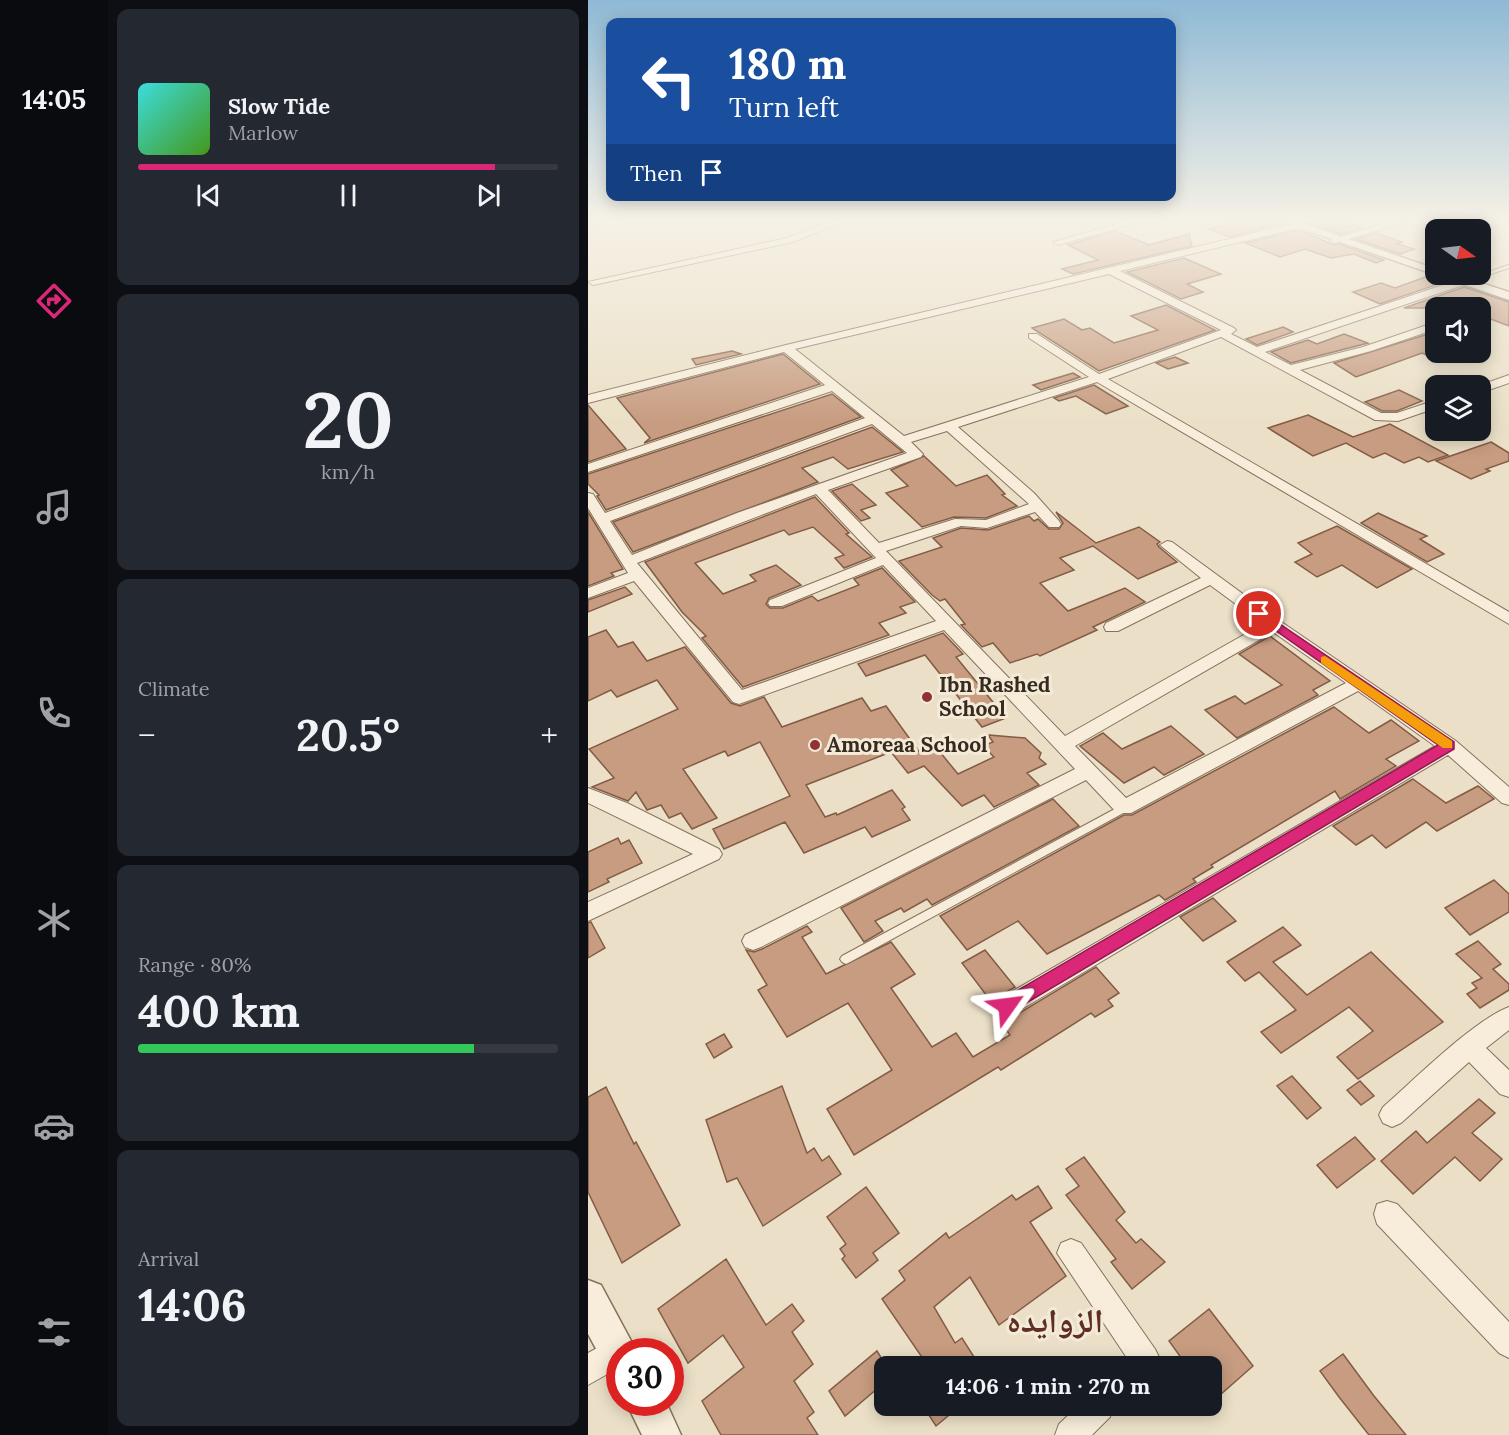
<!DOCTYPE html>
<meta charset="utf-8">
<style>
:root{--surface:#171b24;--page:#242831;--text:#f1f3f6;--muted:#9ea1a6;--line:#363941;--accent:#db2777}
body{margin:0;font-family:Lora,"Noto Naskh Arabic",serif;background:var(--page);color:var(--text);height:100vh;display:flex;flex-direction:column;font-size:22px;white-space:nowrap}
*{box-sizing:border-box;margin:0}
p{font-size:20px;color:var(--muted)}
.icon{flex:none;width:33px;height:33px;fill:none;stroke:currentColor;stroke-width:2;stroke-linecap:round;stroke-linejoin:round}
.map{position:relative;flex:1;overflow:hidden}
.sheet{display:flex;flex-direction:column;gap:9px;padding:9px;background:#0d0f14;width:480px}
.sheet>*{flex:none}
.hud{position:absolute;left:18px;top:18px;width:570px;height:183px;border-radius:12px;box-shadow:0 3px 15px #0003;background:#1a4fa0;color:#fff;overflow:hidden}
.needle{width:39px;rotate:104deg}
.controls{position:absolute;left:837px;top:219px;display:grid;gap:12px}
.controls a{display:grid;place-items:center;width:66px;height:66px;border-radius:12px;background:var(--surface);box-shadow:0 3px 15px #0003;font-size:30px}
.speed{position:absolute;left:18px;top:1338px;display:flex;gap:12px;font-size:30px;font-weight:700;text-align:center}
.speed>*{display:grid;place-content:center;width:78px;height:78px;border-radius:50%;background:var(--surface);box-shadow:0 3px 15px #0003;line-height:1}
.speed .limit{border:9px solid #d22;background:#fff;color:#111}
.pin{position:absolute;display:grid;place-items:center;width:51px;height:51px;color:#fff;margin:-26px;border:3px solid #fff;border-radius:50%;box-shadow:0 2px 6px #0007}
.me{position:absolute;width:66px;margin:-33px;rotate:59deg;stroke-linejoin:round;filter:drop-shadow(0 0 4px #0008)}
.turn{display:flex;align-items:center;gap:21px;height:126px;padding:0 24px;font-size:27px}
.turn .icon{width:78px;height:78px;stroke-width:2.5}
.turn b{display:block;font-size:42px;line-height:51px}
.then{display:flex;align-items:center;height:57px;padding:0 24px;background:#0003;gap:12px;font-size:22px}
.big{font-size:45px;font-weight:700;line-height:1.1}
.sheet .tile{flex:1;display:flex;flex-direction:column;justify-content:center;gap:9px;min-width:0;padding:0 21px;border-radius:12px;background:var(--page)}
.sheet .dial{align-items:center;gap:0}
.dial b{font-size:78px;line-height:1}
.song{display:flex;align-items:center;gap:18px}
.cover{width:72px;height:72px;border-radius:9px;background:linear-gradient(135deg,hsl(180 70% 55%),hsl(100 70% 35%))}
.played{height:6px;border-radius:3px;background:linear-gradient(90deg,var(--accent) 85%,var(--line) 85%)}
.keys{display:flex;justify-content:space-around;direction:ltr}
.heat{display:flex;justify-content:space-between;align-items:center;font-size:33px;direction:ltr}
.charge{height:9px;border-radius:4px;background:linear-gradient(90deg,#34c759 80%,var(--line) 0)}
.trip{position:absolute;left:286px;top:1356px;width:348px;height:60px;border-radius:12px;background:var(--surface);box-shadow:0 3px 15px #0003;font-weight:700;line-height:60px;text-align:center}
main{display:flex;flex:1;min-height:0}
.tabs{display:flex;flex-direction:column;width:108px;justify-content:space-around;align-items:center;background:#090b0e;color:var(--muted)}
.tabs .icon{width:42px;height:42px}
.tabs .selected{color:var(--accent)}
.tabs b{font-size:27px;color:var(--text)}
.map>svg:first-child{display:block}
.building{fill:#c79c80;stroke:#835c45;stroke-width:1.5}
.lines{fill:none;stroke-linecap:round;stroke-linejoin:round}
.service-casing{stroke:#86725e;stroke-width:2}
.minor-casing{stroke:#86725e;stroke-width:2}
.tertiary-casing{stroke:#86725e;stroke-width:3}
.service{fill:#f7edda;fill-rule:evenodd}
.minor{fill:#f7edda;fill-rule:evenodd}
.tertiary{fill:#f7edda;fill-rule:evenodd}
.route{fill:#db2777;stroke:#8e194d;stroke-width:1.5}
.slow{fill:#f59e0b}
.poi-dot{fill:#913235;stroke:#f3ead7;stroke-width:2}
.labels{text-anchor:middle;stroke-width:6;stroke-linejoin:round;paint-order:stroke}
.poi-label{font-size:21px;font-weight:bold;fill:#372b20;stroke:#f3ead7;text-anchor:start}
.near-district-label{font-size:33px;font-weight:bold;fill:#612e23;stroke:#f3ead7}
</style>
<main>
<nav class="tabs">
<b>14:05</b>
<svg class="icon selected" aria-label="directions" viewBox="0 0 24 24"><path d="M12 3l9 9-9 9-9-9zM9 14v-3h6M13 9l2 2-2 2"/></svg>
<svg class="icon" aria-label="music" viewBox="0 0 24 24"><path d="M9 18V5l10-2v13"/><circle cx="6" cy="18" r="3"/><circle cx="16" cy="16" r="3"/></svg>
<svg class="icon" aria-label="phone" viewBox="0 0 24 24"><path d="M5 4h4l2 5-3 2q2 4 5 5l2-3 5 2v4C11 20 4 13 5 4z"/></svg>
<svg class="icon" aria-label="climate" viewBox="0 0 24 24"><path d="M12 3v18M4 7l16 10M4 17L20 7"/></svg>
<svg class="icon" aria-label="car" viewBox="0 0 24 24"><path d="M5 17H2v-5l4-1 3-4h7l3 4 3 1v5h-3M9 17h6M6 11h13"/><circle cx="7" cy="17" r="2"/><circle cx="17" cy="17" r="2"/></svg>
<svg class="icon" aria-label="filters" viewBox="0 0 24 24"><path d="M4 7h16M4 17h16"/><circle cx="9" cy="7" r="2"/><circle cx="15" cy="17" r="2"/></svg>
</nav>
<section class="sheet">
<div class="tile">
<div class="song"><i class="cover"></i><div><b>Slow Tide</b><p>Marlow</p></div></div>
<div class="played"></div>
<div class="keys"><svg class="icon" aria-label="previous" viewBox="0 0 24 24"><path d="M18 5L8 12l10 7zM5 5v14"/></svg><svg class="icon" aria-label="pause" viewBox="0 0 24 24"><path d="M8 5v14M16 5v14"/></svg><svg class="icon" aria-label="next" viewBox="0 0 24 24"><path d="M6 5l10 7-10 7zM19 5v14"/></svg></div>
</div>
<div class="tile dial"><b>20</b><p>km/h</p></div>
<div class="tile"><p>Climate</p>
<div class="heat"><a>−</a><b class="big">20.5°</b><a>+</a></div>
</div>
<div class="tile"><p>Range · 80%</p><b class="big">400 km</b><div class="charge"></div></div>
<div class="tile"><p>Arrival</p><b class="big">14:06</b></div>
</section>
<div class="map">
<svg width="921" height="1435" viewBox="0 0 921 1435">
<rect width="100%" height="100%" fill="#ebe0c7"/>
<g class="building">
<polygon points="645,222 692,222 693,224 641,237 621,229"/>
<polygon points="719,222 758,222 774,228 753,234"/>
<polygon points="711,230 746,245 751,244 796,260 788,263 766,254 743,258 717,249 692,257 657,243"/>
<polygon points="527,231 561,245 601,234 604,246 485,274 474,269 510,260 480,245"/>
<polygon points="788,233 814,242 809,244 826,249 812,254 768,239"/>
<polygon points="596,258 633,274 599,284 615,292 593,299 539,272"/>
<polygon points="843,275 859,281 792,304 765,292 793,283 807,288"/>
<polygon points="876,287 921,302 921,326 892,315 892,308 816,308"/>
<polygon points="578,305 627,330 511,371 444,328 476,319 494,330 502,328 526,343 570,330 543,316"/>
<polygon points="695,327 705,332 669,345 658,339"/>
<polygon points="756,334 780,343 703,363 683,352 720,340 729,344"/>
<polygon points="837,335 848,340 848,359 834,353 768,377 746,363"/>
<polygon points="144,351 153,354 108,365 104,359"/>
<polygon points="195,354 232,384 56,443 62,438 29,398"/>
<polygon points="587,357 600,363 580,369 568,363"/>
<polygon points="485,373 492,377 453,390 445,385"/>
<polygon points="506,385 540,406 518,414 488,396 471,401 466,398"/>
<polygon points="811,390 834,401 809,411 794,411 777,402"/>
<polygon points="244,394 273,417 18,510 9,496 11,495 0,484 0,474"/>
<polygon points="0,405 38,449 0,462"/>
<polygon points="720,415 765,437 802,424 860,455 840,462 831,457 816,463 797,453 785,458 758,443 725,456 680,428"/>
<polygon points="284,427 315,452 260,469 245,457 214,468 230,482 45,552 25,522"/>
<polygon points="903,442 921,453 921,461 898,469 902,471 883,479 848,461"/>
<polygon points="336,456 368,486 399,475 417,494 414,495 429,506 398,518 366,517 334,527 298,493 320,486 303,470"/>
<polygon points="264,484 288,505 273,510 282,518 273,521 244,491"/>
<polygon points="227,497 261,533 258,534 284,557 256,568 247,558 256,555 225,527 201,535 196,530 107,563 135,594 168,581 162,575 188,565 213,585 181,598 178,604 182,608 195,608 224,596 230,601 271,585 266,579 294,568 327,602 312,607 318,613 291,623 301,635 155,687 114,638 118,636 94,612 57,562"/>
<polygon points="0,512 35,569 23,573 26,576 0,586"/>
<polygon points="468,512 508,543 551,527 572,542 569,544 571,547 589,562 550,579 505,546 472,558 486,570 452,583 480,611 537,588 557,602 505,627 509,630 452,656 449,654 422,663 405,643 394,647 373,625 377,624 357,599 352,601 344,595 311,561 354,547 345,538 373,528 400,530 441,516 446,521 450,519 461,529 471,529 475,523"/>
<polygon points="790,513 839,536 832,539 856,554 839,562 773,523"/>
<polygon points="749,526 824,569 789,588 754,565 729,577 707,562 724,554 710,543"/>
<polygon points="37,587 44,594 0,612 0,600"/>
<polygon points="18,630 30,647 45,642 59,661 97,647 143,703 152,706 176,697 194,727 274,698 283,711 298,706 332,753 347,746 370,774 406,757 395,746 405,742 400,735 437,738 453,753 451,758 458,764 439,773 451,785 406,807 396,795 374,806 336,766 320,773 303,752 218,785 237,817 248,813 249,815 304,790 317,807 314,809 322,820 284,837 277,827 216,853 197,822 136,849 125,829 202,796 172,742 140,756 137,751 95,769 129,818 104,829 93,813 81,818 73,805 59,810 48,792 40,801 4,787 26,778 1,749 90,709 69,680 29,697 23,690 0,701 0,637"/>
<polygon points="355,633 375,654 368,657 418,718 394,727 337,655 278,676 270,664"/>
<polygon points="682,636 742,681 725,690 730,695 649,738 617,710 647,696 657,704 694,685 651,654"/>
<polygon points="746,707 781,733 803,720 831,741 798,759 808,766 752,799 747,791 623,865 625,867 605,879 608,882 577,900 571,895 459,954 430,921 379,950 352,916 536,815 544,815"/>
<polygon points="583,726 616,754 576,775 566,767 536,783 492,746 515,733 534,749"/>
<polygon points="825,779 858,803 890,786 906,799 849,831 838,822 798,848 784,835 768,845 745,826"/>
<polygon points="465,799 491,826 344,905 339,899 316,912 313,908 287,921 295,931 276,942 253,908"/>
<polygon points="30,838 33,844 41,840 54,863 19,879 21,882 0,892 0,852"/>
<polygon points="906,880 921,894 921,912 882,935 857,908"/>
<polygon points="625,898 648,921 615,941 592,917"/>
<polygon points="3,922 17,948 0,958 0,923"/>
<polygon points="219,926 224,932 214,937 238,974 303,942 327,974 303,988 344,1047 368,1033 385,1057 422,1035 410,1018 428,1015 508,967 531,993 520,1000 525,1006 507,1017 503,1013 413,1070 410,1067 266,1155 239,1109 304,1070 260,1003 199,1037 170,990 179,985 158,950 166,952 174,949"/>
<polygon points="695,927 713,945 685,962 719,995 783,952 855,1022 770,1079 749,1057 785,1031 761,1007 693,1053 673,1032 708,1010 671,972 657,981 639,962"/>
<polygon points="890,941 913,964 905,969 921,984 921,990 892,1008 879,994 889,988 884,983 894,978 868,954"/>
<polygon points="397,950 427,987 410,997 405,1004 374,963"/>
<polygon points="136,1034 144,1047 126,1058 118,1044"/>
<polygon points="704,1076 733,1108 719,1119 689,1086"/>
<polygon points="772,1081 786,1096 773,1105 759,1090"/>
<polygon points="194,1086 219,1153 226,1148 234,1161 241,1156 253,1174 175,1226 149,1178 139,1182 118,1120"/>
<polygon points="18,1087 46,1144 48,1142 92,1225 34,1263 0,1192 0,1097"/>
<polygon points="891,1099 907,1113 884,1133 914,1159 892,1181 867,1157 825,1194 793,1161 828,1131 839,1143"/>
<polygon points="767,1137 787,1159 749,1188 729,1165"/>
<polygon points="496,1157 537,1212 528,1220 548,1243 553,1239 577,1262 544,1289 523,1262 528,1259 478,1195 491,1186 478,1169"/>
<polygon points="450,1186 464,1208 442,1222 478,1276 411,1325 382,1277 346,1307 367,1343 374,1338 388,1360 381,1366 340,1366 294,1299 317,1280 311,1271 358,1233 361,1238 424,1195 428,1200"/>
<polygon points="278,1187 311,1233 285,1253 290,1260 268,1278 254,1259 257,1256 252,1249 258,1244 239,1217"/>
<polygon points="138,1259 178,1325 204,1304 216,1321 204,1332 225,1364 206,1381 226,1412 219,1418 230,1435 133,1435 114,1401 156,1367 135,1335 100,1363 70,1309"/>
<polygon points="621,1309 665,1366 624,1402 624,1366 599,1366 581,1341"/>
<polygon points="289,1351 297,1364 297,1382 257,1416 241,1391"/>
<polygon points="755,1354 786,1396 818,1435 781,1435 751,1397 732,1371"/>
<polygon points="335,1406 372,1406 348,1426"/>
</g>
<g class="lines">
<defs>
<g id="service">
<polygon points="921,265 921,268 876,283 871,282"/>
<polygon points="536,804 539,805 541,808 539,811 262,962 258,964 254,962 252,959 254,956"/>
</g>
<g id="minor">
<polygon points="0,222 15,222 0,228"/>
<polygon points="241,222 255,222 205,242 5,285 0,282 199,238"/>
<polygon points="536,222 552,222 470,245 465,242"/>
<polygon points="802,222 818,222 747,243 742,240"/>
<path d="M 708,223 L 711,224 L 711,228 L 532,271 L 646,328 L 648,330 L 643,334 L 669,347 L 870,280 L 878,280 L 878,284 L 677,352 L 703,365 L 775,347 L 848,322 L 848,329 L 783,351 L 712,370 L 793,413 L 809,413 L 848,400 L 848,408 L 810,421 L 787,420 L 633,337 L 520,379 L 921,612 L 921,624 L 509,382 L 370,427 L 446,493 L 471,521 L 473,524 L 471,527 L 461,527 L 447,512 L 399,528 L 373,526 L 298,551 L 477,736 L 675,624 L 622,585 L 530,631 L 518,631 L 516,627 L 518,623 L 613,578 L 572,545 L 579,541 L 584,542 L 692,621 L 868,741 L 921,787 L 921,805 L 914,803 L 860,755 L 427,1013 L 419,1016 L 411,1013 L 407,1006 L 411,999 L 847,746 L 770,691 L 543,813 L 529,813 L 498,780 L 173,947 L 165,950 L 157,947 L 154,941 L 157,935 L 487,769 L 356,630 L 151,704 L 145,702 L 46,581 L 0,598 L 0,588 L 40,573 L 0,508 L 0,493 L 5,494 L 17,513 L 277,418 L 244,391 L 0,472 L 0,464 L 237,385 L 196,352 L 0,403 L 0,395 L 198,345 ZM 521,274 L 633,330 L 511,374 L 449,334 L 441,334 L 441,338 L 501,377 L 316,436 L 207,349 ZM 284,424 L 319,453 L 149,513 L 44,555 L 22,521 ZM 359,431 L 441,504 L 398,520 L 367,519 L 291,543 L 240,490 L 333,457 L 335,454 L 323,442 ZM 228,494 L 288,558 L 182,600 L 180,603 L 182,606 L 194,606 L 295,565 L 348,621 L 154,690 L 49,563 ZM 685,632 L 758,683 L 538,798 L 487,746 Z"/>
<polygon points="921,375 921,383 892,393 890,386"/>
<polygon points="0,788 39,803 131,849 134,854 131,859 0,921 0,902 105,854 0,803"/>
<path d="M 921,1007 L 921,1030 L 898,1048 L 921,1070 L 921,1097 L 912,1094 L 881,1062 L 813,1123 L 804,1127 L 795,1123 L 791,1115 L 795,1107 C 826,1080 886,1020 921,1007 Z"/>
<polygon points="799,1201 809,1204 921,1322 921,1358 911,1353 789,1224 786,1214 789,1204"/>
<polygon points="483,1239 493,1243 567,1349 572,1359 569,1366 535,1366 539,1358 469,1253 473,1243"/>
<polygon points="29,1337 39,1342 43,1352 32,1352 32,1367 0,1385 0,1353"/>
<polygon points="490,1406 526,1406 522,1417 504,1435 467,1435 471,1424"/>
</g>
<g id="tertiary">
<polygon points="694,222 711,222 848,269 848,274 866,274 921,292 921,300"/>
<polygon points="0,1280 13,1285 49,1352 32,1352 32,1374 19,1369 0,1334"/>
<polygon points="38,1402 78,1402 93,1435 54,1435"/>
</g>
</defs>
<use href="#service" class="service-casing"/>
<use href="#minor" class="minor-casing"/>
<use href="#tertiary" class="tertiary-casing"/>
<use href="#service" class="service"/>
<use href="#minor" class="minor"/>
<use href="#tertiary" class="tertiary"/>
</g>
<linearGradient id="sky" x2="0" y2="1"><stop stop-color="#8eb9d5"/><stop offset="0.52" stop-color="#f6f1e6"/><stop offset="1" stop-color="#f6f1e6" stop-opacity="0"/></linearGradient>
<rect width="921" height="423" fill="url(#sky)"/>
<polygon class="route" points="671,610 866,742 866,749 425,1011 419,1013 413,1011 410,1006 413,1000 850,745 667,616 665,614"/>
<polygon class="slow" points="737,656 864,741 864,748 855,748 733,663 733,657"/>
<g class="poi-dot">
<circle cx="339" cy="697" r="6"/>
<circle cx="227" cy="745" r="6"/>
</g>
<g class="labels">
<g class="poi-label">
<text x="351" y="692">Ibn Rashed<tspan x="351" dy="24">School</tspan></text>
<text x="239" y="752">Amoreaa School</text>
</g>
<g class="near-district-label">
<text x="467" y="1332">الزوايده</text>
</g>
</g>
</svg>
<div class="controls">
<a><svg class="needle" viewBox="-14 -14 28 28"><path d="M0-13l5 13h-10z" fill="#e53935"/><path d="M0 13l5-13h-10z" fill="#9ea1a6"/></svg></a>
<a><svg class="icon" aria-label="sound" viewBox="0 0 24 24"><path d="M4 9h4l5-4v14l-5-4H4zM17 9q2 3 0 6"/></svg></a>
<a><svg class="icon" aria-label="layers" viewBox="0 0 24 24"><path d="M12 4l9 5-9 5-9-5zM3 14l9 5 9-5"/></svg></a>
</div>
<div class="speed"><div class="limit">30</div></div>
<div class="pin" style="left:671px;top:614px;background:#d93025"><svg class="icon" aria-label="arrive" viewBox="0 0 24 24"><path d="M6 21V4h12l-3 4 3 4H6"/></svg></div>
<svg class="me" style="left:419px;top:1006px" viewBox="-20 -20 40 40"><path d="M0-17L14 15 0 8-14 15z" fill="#db2777" stroke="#fff" stroke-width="4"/></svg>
<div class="trip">14:06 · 1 min · 270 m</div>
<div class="hud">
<div class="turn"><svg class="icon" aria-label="left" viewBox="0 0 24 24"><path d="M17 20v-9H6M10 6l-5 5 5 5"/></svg><div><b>180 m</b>Turn left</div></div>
<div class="then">Then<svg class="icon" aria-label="arrive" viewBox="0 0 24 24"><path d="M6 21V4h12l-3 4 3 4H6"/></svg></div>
</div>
</div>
</main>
